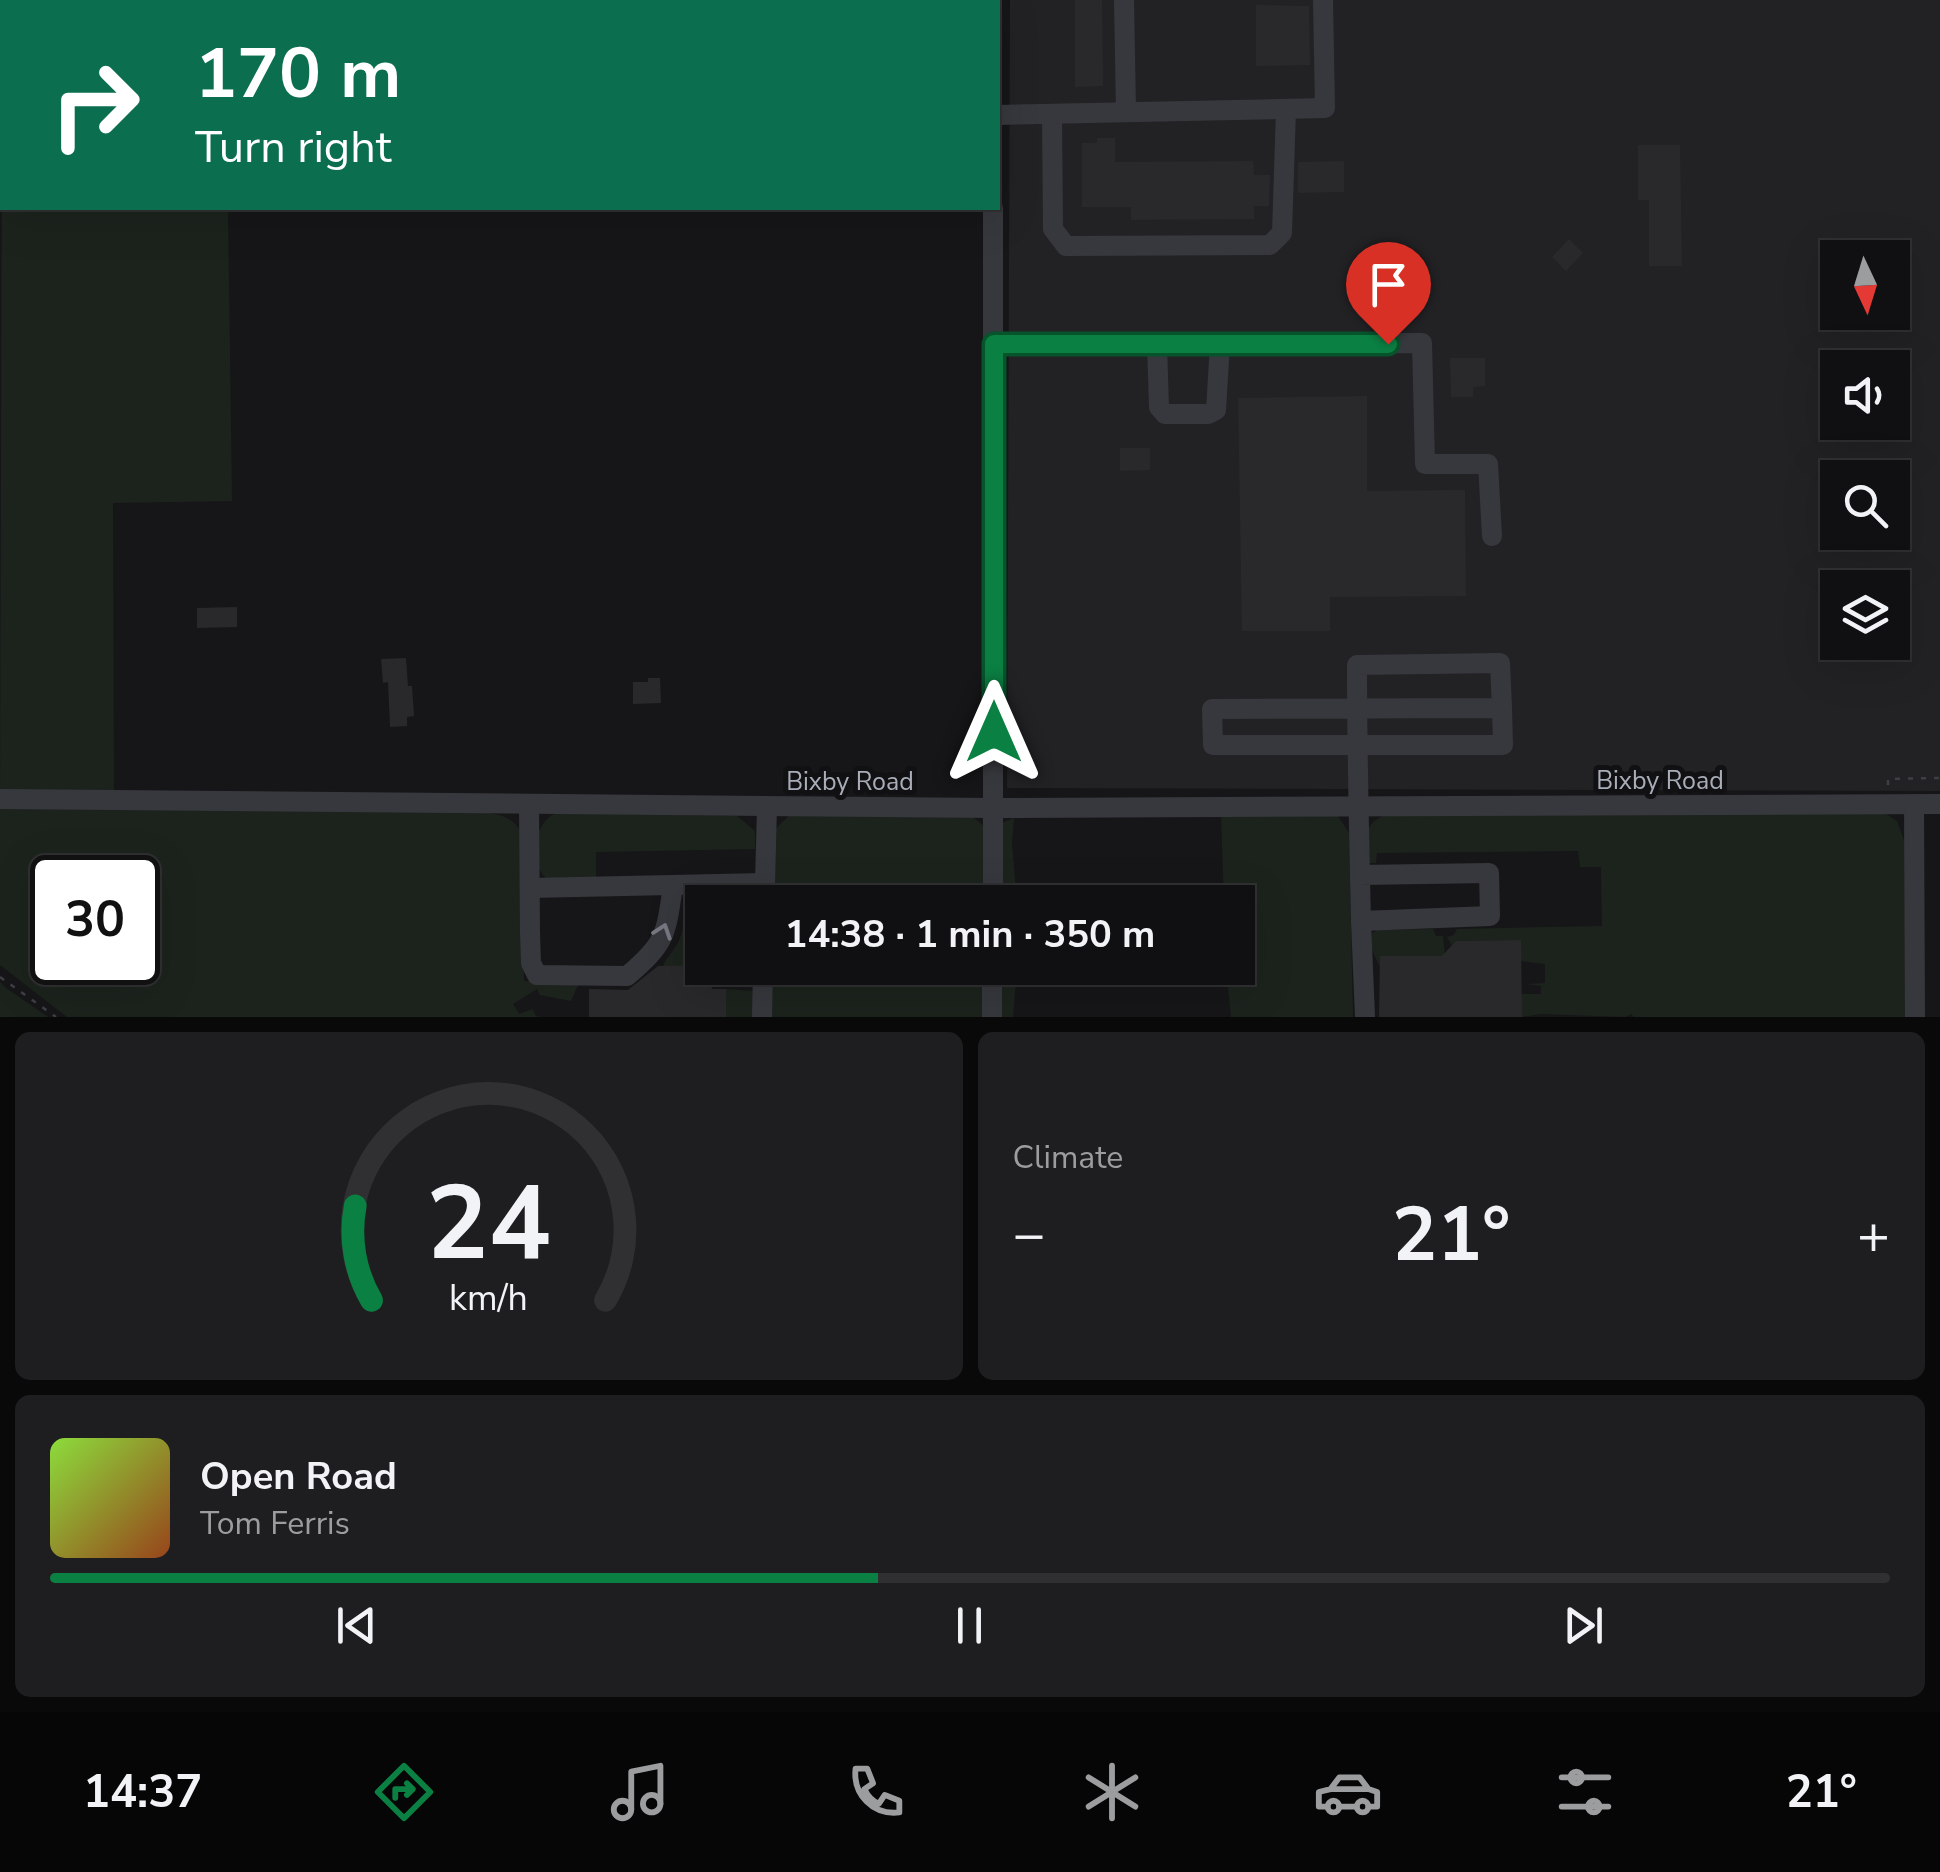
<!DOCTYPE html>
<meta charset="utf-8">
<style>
:root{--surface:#101012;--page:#1e1e20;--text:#f1f3f6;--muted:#9c9d9f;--line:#303032;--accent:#0b8043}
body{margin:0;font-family:"Nunito Sans",sans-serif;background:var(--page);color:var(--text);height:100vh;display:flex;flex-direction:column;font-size:38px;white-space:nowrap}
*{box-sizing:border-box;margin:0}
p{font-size:32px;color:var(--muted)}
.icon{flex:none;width:55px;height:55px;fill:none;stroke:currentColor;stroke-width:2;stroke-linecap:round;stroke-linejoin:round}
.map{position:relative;height:1017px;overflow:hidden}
.details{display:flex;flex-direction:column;gap:15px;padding:15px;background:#09090a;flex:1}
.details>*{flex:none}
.banner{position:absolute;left:0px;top:0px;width:1000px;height:210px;box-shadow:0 10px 40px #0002,0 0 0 2px var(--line);background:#0b6e4f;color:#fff;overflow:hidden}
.needle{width:65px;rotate:176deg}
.tools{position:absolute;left:1820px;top:240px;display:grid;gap:20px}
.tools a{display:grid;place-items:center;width:90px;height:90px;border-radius:0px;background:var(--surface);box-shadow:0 10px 40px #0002,0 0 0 2px var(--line);font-size:50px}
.speed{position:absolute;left:30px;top:855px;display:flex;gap:20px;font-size:50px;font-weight:700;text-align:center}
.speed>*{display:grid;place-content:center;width:130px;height:130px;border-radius:50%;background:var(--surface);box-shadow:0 10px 40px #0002,0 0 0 2px var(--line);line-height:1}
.speed .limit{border:5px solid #111;border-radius:15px;background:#fff;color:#111}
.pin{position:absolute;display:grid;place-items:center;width:85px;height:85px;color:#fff;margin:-102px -42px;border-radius:50% 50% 50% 0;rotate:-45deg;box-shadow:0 0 10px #0007}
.pin .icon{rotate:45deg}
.me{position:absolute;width:110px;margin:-55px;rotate:0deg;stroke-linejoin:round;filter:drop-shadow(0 0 8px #0008)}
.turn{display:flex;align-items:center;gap:35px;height:210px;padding:0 30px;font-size:45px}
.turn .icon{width:130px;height:130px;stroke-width:2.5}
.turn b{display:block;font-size:70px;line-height:85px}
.big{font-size:75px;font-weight:700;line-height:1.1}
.details .widget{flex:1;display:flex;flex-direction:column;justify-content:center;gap:15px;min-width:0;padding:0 35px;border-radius:15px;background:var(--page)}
.details .dial{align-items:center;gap:0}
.dial svg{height:260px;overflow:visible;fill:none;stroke:var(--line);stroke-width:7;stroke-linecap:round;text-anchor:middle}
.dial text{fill:var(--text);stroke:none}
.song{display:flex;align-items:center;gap:30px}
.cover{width:120px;height:120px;border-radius:15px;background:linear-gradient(135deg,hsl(90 70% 55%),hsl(20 70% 35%))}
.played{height:10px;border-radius:5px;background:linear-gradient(90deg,var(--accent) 45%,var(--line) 45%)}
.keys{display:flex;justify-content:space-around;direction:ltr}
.heat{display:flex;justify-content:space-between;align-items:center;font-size:55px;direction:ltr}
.details .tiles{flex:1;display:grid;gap:15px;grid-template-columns:1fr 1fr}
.widget:last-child{grid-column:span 2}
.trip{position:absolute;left:685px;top:885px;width:570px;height:100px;border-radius:0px;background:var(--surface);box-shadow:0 10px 40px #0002,0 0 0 2px var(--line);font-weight:700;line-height:100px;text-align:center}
.dock{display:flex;height:160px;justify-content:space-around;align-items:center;background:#060607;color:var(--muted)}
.dock .icon{width:70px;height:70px}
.dock .active{color:var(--accent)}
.dock b{font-size:45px;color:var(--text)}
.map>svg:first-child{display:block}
.built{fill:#222225;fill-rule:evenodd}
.green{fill:#1c231d;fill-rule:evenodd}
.building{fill:#29292c}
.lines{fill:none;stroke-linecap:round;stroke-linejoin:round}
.path{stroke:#3d3f44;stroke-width:2.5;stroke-dasharray:5 8;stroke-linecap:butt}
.minor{stroke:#37383d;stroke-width:20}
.major{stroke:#53555c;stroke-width:25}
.oneway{stroke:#757881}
.route-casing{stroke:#07532c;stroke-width:25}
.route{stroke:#0b8043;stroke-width:18}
.labels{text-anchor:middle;stroke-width:10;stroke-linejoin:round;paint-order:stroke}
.street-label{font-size:25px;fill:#a8adb8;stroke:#111113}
</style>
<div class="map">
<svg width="1940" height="1017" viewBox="0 0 1940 1017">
<rect width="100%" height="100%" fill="#161618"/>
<g class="built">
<polygon points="224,0 986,0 986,2 218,2"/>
<path d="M 1010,0 L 1940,0 L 1940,791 L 1007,788 ZM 1838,258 L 1892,258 L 1892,312 L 1838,312 ZM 1838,368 L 1892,368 L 1892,422 L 1838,422 ZM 1838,478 L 1892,478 L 1892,532 L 1838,532 ZM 1838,588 L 1892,588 L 1892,642 L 1838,642 Z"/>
</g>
<g class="green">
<polygon points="2,133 2,208 228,208 232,501 113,503 114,792 0,791"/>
<path d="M 0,808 L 479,812 C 499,814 514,816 522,835 L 524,981 L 578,985 L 571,1001 L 540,995 L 537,989 L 513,1004 L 519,1014 L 533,1009 L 536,1016 L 541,1017 L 67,1017 L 0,965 ZM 52,878 L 138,878 L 138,962 L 52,962 Z"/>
<path d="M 1883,812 L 1897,821 L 1906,846 L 1908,1017 L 1633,1017 L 1632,1014 L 1625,1017 L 1541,1014 L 1522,1017 L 1521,994 L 1541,994 L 1541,986 L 1527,984 L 1545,983 L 1545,964 L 1521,961 L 1520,940 L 1456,941 L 1455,946 L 1452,946 L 1447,937 L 1454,935 L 1457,929 L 1602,926 L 1601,867 L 1580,867 L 1578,851 L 1377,853 L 1376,863 L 1367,863 C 1367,839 1360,826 1385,815 Z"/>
<path d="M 556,813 L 737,816 L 755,831 L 755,849 L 596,852 L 596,881 L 546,878 C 529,862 533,823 556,813 Z"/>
<polygon points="790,815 973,817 986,828 989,902 771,902 772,832"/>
<polygon points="1221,815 1338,816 1349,833 1353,1017 1231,1017 1226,968 1238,968 1238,902 1224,902"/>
<polygon points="1014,818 1012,844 1017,902 998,902 1002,823"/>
<path d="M 689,897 L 736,897 L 747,902 L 702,902 L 702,965 L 672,966 L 671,989 C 654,957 670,963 680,938 C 685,925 684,910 689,897 Z"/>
<polygon points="1433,929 1436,936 1443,936 1445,956 1381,956 1380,967 1371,948 1372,933 1377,930"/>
<rect x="709" y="968" width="46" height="14"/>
<polygon points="770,968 989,968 989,1017 769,1017"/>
<polygon points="997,968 1017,968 1013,1017 998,1017"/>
<polygon points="0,982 6,988 48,1017 0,1017"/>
<polygon points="726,989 754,991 753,1017 726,1017"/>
</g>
<g class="building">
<polygon points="1075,0 1102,0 1103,86 1075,87"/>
<polygon points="1256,5 1309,6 1310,65 1256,66"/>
<polygon points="1097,138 1115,138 1115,162 1253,161 1254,175 1270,175 1269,206 1254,206 1254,219 1131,220 1131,207 1082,207 1082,143 1097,143"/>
<polygon points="1638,145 1680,145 1682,266 1649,266 1649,200 1638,200"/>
<polygon points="1344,161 1344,192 1298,193 1298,162"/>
<polygon points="1569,239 1583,253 1566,271 1552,257"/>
<polygon points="1450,358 1485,358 1485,386 1473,387 1473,397 1451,397"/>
<polygon points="1367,396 1367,491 1465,490 1466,596 1330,597 1330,631 1242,631 1238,398"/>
<polygon points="1120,448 1150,448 1150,470 1120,471"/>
<polygon points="237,607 237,627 197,628 197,608"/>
<polygon points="406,658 408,686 412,686 414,716 407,717 407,726 390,727 388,682 383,683 381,659"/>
<polygon points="648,678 660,678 661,703 633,704 633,682 648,682"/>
<polygon points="1521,940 1522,1017 1379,1017 1380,956 1442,956 1456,941"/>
<polygon points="702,965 709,968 712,989 726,989 726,1017 589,1017 589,989 628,990 658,966"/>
</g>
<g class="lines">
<g class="path">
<polyline points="1888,785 1888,779 1940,778"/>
<polyline points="0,977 56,1017"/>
</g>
<g class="minor">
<polyline points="476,0 476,2"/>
<polyline points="628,0 628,2"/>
<polyline points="767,0 767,2"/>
<polyline points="914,0 914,2"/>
<polyline points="992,0 992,2"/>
<polyline points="1124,0 1126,112"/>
<polyline points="1052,114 1053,229 1066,246 1270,245 1282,233 1286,109"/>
<polyline points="998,115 1325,108 1323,0"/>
<polyline points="994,344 1422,343 1425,464 1488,464 1492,536"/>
<polyline points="1157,344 1159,407 1165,414 1208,414 1216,410 1220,344"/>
<polyline points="0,799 994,808 1940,804"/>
<path d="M 529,804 L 530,932 L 531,963 L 537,975 L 627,976 C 666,943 666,935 673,885"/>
<polyline points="1914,804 1915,1017"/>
<path d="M 1360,875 L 1489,873 L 1490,916 L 1361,921 C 1359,836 1357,750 1357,665 L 1500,663 L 1502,708 L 1212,709 L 1213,745 L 1503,745 L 1502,708"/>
<polyline points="531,888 765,883 767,806"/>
<polyline points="993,902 993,208"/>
<polyline points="1361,921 1365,1017"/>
<polyline points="762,1017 763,968"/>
<polyline points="992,1017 992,968"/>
</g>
<g class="major">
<polyline points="84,2 88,0"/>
<polyline points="188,2 193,0"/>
<polyline points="0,53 2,51"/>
<polyline points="0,112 2,111"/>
</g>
</g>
<defs><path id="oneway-chevron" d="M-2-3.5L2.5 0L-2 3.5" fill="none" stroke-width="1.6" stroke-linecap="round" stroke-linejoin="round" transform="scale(2.5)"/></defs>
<use class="oneway" href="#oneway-chevron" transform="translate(663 931) rotate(-71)"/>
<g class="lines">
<defs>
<polyline id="route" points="994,732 994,344 1388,344"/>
</defs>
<use href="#route" class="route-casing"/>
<use href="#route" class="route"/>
</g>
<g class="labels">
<g class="street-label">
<text x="1660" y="789">Bixby Road</text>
<text x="850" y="790">Bixby Road</text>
</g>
</g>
</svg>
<div class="tools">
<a><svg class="needle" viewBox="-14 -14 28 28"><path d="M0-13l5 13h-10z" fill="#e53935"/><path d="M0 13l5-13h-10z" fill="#9c9d9f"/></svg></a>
<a><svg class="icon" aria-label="sound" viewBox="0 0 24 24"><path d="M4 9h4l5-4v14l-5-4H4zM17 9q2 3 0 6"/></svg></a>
<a><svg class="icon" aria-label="search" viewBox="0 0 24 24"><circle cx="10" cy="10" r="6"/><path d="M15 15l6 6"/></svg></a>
<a><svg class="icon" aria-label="layers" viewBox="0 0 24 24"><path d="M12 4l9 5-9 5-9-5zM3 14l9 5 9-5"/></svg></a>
</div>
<div class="speed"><div class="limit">30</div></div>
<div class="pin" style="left:1388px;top:344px;background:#d93025"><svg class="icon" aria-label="arrive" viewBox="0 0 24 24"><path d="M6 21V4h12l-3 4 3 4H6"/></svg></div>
<svg class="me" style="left:994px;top:732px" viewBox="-20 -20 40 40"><path d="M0-17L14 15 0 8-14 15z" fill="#0b8043" stroke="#fff" stroke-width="4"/></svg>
<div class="trip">14:38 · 1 min · 350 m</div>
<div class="banner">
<div class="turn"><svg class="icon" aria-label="right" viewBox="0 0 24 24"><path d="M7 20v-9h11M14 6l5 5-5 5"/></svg><div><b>170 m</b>Turn right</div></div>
</div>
</div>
<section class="details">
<div class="tiles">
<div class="widget dial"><svg viewBox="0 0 100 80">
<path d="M14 69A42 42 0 1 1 86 69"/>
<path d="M14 69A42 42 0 0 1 9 40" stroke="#0b8043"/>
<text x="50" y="56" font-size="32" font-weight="700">24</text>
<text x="50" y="72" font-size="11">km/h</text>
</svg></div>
<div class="widget"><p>Climate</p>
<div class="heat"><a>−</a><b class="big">21°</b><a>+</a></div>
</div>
<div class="widget">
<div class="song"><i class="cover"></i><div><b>Open Road</b><p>Tom Ferris</p></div></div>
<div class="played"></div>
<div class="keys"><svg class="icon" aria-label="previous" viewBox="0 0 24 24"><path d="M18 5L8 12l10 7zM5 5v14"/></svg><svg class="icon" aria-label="pause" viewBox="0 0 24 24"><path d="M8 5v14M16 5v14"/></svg><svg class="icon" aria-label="next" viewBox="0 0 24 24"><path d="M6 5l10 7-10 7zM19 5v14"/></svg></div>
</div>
</div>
</section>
<nav class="dock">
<b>14:37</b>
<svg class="icon active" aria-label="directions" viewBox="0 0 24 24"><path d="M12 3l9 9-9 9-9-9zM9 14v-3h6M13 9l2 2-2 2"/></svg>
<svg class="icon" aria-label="music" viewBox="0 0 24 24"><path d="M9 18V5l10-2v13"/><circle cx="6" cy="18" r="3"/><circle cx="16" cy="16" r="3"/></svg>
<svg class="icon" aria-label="phone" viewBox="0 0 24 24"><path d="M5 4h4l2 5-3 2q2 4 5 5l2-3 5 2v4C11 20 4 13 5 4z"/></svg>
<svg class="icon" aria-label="climate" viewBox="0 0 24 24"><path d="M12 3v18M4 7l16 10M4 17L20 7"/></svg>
<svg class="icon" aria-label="car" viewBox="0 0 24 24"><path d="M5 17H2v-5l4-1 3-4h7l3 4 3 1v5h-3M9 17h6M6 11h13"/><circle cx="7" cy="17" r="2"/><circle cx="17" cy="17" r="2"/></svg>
<svg class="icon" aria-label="filters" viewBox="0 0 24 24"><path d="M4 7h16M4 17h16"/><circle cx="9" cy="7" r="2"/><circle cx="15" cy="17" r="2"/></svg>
<b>21°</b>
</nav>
